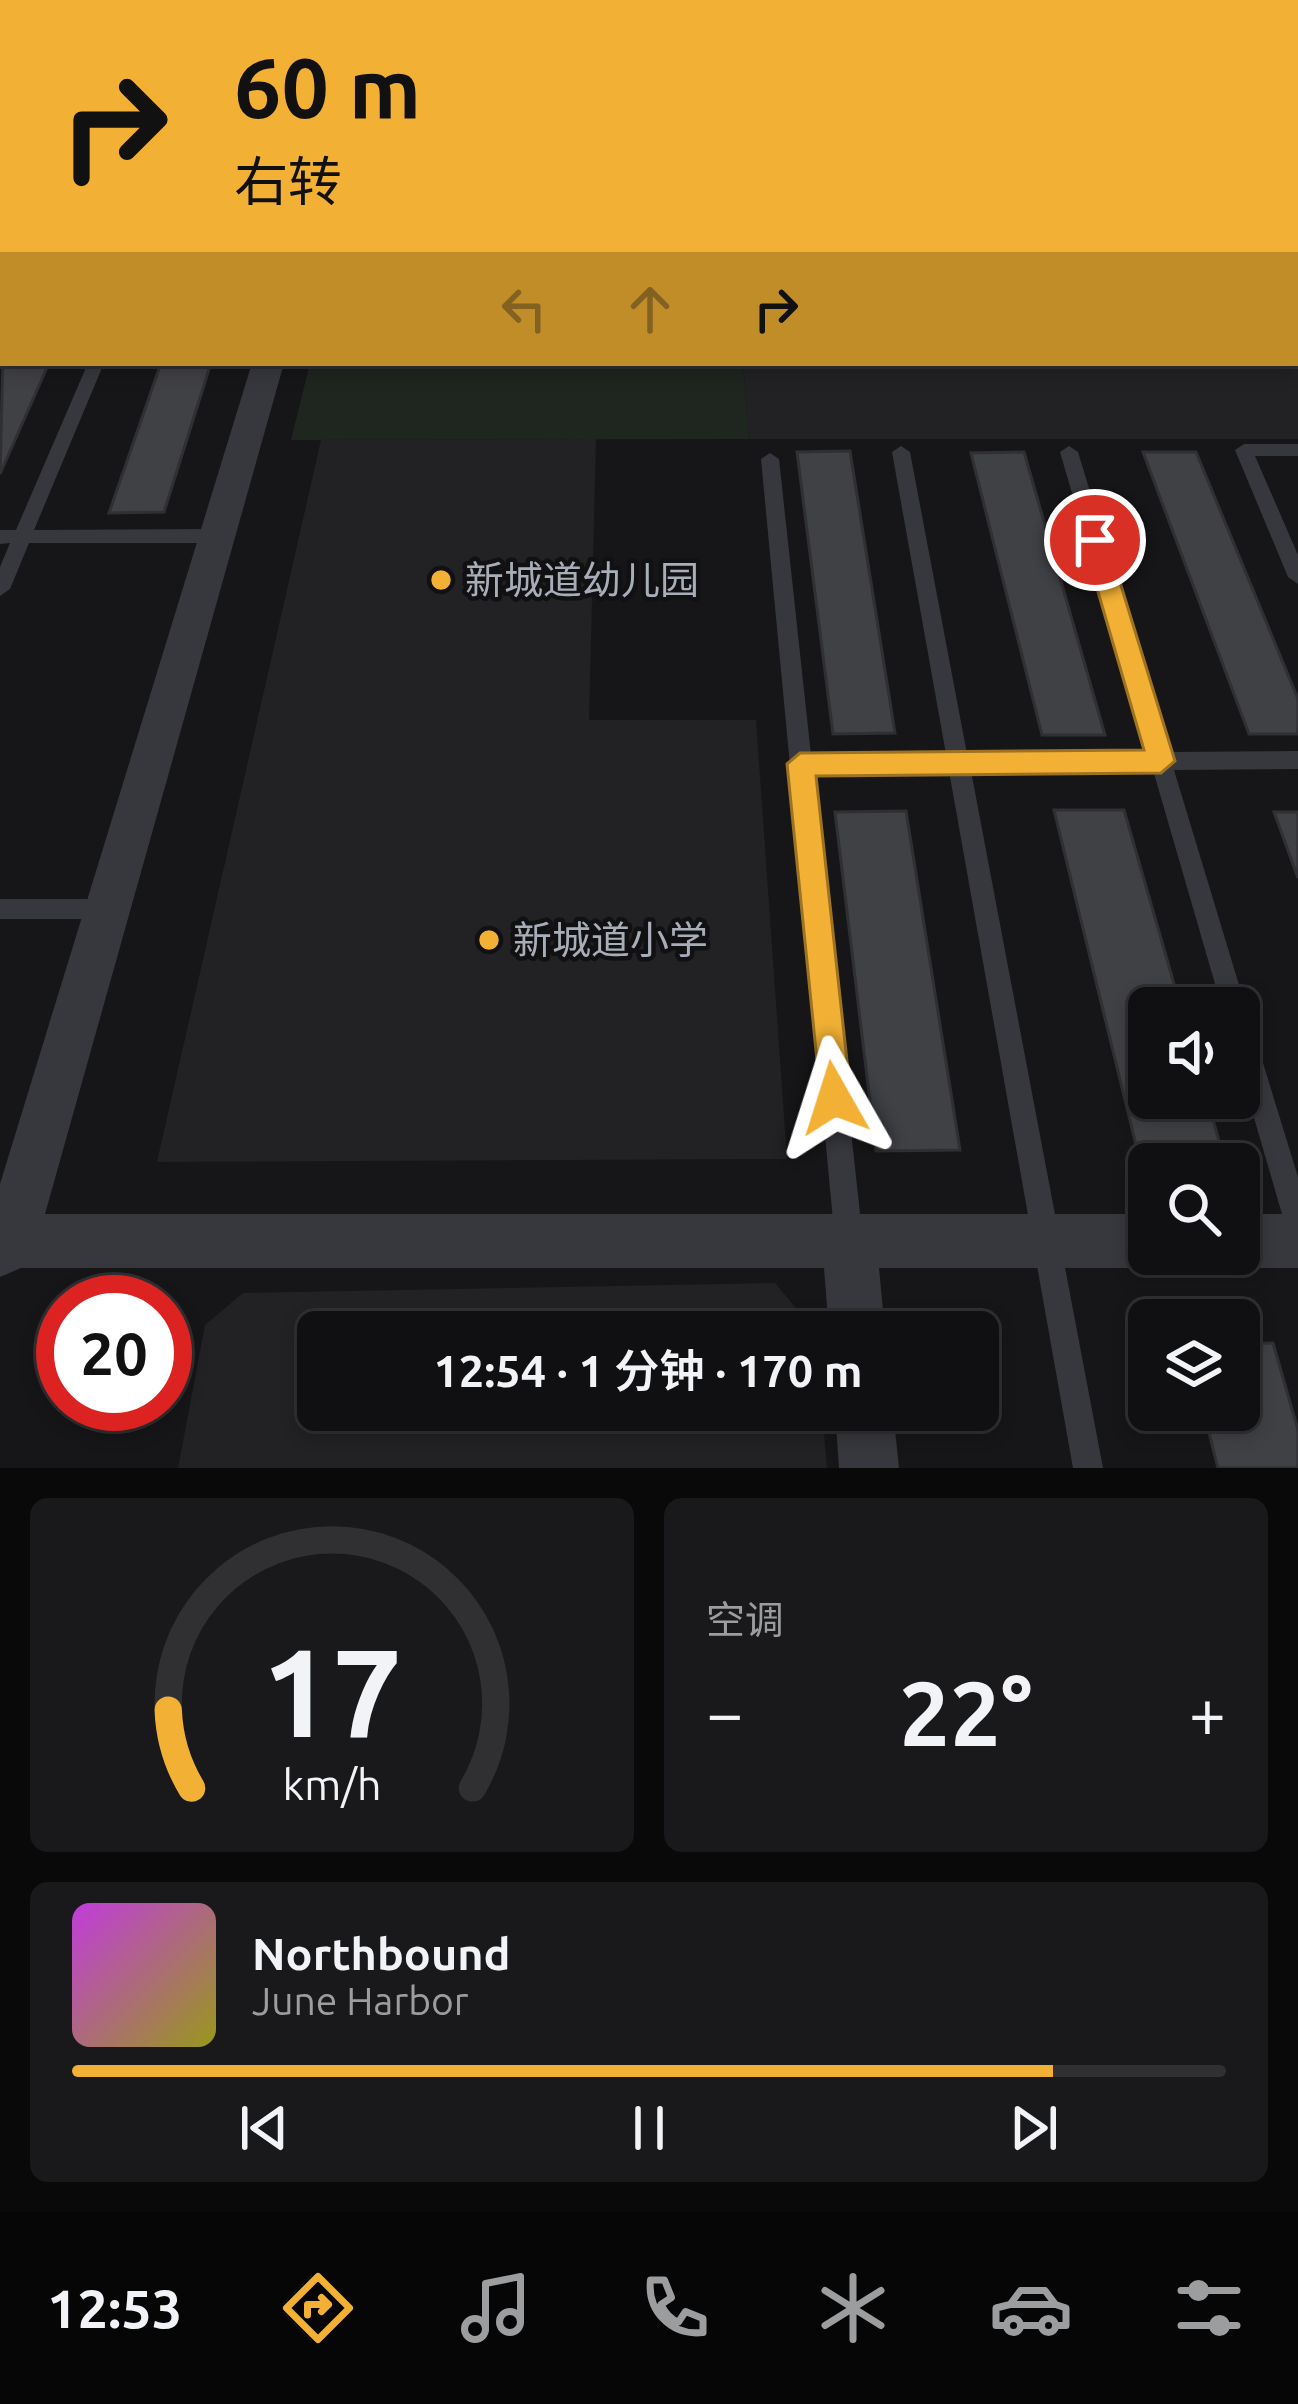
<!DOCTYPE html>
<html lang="zh">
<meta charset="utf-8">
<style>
:root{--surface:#101012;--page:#19191b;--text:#f1f3f6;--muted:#9c9d9f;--line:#303032;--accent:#f2b134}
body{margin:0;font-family:Ubuntu,"Noto Sans SC",sans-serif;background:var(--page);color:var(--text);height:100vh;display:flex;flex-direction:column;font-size:45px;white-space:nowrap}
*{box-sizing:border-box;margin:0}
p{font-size:39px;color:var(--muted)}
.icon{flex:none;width:66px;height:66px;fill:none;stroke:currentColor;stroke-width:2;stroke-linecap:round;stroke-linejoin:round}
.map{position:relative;height:1468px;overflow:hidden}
.side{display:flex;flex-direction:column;gap:30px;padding:30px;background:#09090a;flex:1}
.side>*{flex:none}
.top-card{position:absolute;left:0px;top:0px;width:1299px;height:366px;box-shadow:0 6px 18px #0003,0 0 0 3px var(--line);background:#f2b134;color:#111;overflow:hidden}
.controls{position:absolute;left:1128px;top:987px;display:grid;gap:24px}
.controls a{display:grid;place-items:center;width:132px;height:132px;border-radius:18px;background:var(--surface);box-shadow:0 6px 18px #0003,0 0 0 3px var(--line);font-size:60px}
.speed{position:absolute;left:36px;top:1275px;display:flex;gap:24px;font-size:60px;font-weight:700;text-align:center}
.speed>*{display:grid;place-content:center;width:156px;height:156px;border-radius:50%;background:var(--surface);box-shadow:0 6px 18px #0003,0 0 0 3px var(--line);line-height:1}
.speed .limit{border:18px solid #d22;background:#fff;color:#111}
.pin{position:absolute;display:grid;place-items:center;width:102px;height:102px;color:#fff;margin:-51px;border:6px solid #fff;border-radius:50%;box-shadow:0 3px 12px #0007}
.me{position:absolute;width:132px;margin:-66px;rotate:354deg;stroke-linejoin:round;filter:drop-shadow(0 0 9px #0008)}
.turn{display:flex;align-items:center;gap:42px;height:252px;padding:0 36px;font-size:54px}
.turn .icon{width:156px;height:156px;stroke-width:2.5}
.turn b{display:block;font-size:84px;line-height:102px}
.lanes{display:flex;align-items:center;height:114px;padding:0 36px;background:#0003;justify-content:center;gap:60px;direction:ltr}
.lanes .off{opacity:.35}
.big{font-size:90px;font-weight:600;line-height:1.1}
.side .tile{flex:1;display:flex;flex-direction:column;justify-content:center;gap:18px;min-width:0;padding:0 42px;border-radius:18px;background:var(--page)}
.side .dial{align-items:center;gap:0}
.dial svg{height:312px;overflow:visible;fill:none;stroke:var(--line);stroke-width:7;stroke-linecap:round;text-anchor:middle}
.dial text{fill:var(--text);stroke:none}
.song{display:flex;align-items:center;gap:36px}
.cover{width:144px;height:144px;border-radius:18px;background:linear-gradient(135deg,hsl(290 70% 55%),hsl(60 70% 35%))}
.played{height:12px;border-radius:6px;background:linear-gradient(90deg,var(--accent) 85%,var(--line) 85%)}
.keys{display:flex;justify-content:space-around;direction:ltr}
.heat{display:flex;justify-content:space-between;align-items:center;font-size:66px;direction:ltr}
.side .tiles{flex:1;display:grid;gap:30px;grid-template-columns:1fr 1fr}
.tile:last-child{grid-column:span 2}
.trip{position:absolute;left:297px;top:1311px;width:702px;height:120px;border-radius:18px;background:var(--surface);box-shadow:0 6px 18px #0003,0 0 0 3px var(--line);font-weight:600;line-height:120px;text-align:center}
.menu{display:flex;height:192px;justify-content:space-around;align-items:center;background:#060607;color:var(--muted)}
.menu .icon{width:84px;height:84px}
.menu .selected{color:var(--accent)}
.menu b{font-size:54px;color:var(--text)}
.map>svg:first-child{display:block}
.built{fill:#222225}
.green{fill:#1e261f}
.building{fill:#404145;stroke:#303034;stroke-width:3}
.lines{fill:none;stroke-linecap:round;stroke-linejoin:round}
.service{fill:#37383d;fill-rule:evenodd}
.minor{fill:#37383d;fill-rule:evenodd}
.tertiary{fill:#37383d;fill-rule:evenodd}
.route{fill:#f2b134;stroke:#9d7322;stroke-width:3}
.poi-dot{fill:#f2b134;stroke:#111113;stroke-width:4.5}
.labels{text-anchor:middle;stroke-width:9;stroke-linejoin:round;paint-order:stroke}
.poi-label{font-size:39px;fill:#a8adb8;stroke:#111113;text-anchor:start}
</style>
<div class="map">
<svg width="1298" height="1468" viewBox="0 0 1298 1468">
<rect width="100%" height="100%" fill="#161618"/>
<g class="built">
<polygon points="1298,65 1298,439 749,439 743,363 1296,363"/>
<polygon points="596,439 589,720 756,720 787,1159 157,1162 321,440"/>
<polygon points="775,1283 816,1332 318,1332 318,1410 822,1410 827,1468 178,1468 205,1325 243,1293"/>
</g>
<polygon class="green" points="310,363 743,363 749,439 291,440"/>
<g class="building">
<polygon points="3,356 3,363 49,363 0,474"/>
<polygon points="161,363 211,363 164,512 109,513"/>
<polygon points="850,451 895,733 833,734 797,452"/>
<polygon points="1024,452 1105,735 1042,735 971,453"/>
<polygon points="1143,452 1196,452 1298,699 1298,734 1249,734"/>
<polygon points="1054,810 1124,810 1181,1008 1149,1008 1149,1098 1207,1098 1221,1148 1137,1149"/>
<polygon points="906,811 960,1150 876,1151 835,812"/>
<polygon points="1274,812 1298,812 1298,878"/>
<polygon points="1273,1343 1298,1430 1298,1468 1218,1468 1203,1410 1239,1410 1239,1344"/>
</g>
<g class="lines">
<g class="service">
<polygon points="453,0 465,0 464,3 452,3"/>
<rect x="618" y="0" width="12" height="3"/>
<polygon points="740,0 752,0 752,1 741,3"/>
<polygon points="1073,0 1085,0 1086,3 1074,3"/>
<rect x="0" y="271" width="3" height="10"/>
<polygon points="88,363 104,363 34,530 217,529 226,536 217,543 29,543 10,589 0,596 0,567 10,543 0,544 0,530 16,530"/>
<polygon points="1244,444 1298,444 1298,456 1255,456 1298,555 1298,584 1288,577 1235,450"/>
<polygon points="901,446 910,452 967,754 1148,753 1060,452 1069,446 1078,452 1169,752 1298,751 1298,769 1174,770 1246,1008 1243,1014 1251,1024 1298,1177 1298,1235 1288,1231 1284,1221 1239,1066 1239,1008 1222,1008 1153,770 971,771 1103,1468 1073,1468 949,771 812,773 863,1241 859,1251 849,1255 839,1251 835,1241 761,459 770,453 779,459 811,755 946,754 892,452"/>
<polygon points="0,899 108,899 116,902 120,909 116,916 108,919 0,919"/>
</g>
<g class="minor">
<polygon points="969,0 993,0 994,3 970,3"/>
<polygon points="252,363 284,363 45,1214 1149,1214 1149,1254 1171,1254 1168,1260 1149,1268 879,1268 885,1332 829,1332 824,1268 21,1268 0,1277 0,1184"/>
<polygon points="1239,1214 1298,1214 1298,1268 1239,1268 1220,1260 1217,1254 1239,1254"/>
<polygon points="835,1410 893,1410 899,1468 839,1468"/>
</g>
<g class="tertiary">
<rect x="1296" y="26" width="2" height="18"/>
<rect x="0" y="27" width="3" height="18"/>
</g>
</g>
<polygon class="route" points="1095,531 1107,540 1175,761 1161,773 816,776 851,1098 846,1110 834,1114 822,1110 787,764 800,753 1144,750 1083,540"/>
<g class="poi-dot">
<circle cx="441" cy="580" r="12"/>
<circle cx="489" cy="940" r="12"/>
</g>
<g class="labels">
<g class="poi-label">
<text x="465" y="594">新城道幼儿园</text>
<text x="513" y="954">新城道小学</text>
</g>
</g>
</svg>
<div class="controls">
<a><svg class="icon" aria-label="sound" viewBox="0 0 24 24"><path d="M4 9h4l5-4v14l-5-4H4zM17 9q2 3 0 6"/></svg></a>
<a><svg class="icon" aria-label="search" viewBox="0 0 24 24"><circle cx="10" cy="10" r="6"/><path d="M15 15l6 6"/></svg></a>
<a><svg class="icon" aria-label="layers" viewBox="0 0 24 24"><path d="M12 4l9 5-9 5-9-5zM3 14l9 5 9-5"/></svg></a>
</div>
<div class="speed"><div class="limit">20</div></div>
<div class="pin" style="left:1095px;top:540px;background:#d93025"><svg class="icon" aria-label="arrive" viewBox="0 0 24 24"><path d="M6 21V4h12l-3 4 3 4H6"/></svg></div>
<svg class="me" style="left:834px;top:1098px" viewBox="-20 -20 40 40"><path d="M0-17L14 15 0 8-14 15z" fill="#f2b134" stroke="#fff" stroke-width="4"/></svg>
<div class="trip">12:54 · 1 分钟 · 170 m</div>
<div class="top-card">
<div class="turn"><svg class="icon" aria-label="right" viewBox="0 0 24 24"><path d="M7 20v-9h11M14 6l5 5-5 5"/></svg><div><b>60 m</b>右转</div></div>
<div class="lanes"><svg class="icon off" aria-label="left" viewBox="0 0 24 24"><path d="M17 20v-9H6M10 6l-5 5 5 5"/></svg><svg class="icon off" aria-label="ahead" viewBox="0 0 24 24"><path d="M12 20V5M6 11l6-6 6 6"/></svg><svg class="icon" aria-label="right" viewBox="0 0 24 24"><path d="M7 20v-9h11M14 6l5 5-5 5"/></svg></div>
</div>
</div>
<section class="side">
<div class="tiles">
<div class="tile dial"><svg viewBox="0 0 100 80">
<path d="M14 69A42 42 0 1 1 86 69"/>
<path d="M14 69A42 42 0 0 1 8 49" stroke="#f2b134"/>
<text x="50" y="56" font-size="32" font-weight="700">17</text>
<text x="50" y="72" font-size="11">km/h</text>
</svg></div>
<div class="tile"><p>空调</p>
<div class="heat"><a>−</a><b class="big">22°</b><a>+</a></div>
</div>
<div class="tile">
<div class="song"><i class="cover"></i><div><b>Northbound</b><p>June Harbor</p></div></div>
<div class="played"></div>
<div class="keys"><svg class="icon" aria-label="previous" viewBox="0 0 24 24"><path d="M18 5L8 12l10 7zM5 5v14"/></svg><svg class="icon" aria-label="pause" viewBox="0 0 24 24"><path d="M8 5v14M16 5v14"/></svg><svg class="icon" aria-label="next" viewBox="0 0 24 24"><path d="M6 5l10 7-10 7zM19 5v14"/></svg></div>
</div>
</div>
</section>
<nav class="menu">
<b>12:53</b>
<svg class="icon selected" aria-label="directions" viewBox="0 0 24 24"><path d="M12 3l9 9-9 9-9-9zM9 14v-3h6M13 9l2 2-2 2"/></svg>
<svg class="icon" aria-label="music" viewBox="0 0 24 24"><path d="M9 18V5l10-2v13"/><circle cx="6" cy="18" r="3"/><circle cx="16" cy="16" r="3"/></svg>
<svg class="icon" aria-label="phone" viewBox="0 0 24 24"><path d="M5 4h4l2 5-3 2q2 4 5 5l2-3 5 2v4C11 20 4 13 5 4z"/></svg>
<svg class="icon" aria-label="climate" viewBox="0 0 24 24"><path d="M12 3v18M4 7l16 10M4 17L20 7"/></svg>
<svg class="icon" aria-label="car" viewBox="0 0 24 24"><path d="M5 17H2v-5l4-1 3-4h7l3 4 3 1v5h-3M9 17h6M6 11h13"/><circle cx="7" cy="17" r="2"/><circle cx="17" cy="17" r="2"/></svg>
<svg class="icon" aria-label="filters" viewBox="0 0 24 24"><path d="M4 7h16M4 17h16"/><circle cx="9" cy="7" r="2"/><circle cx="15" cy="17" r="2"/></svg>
</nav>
